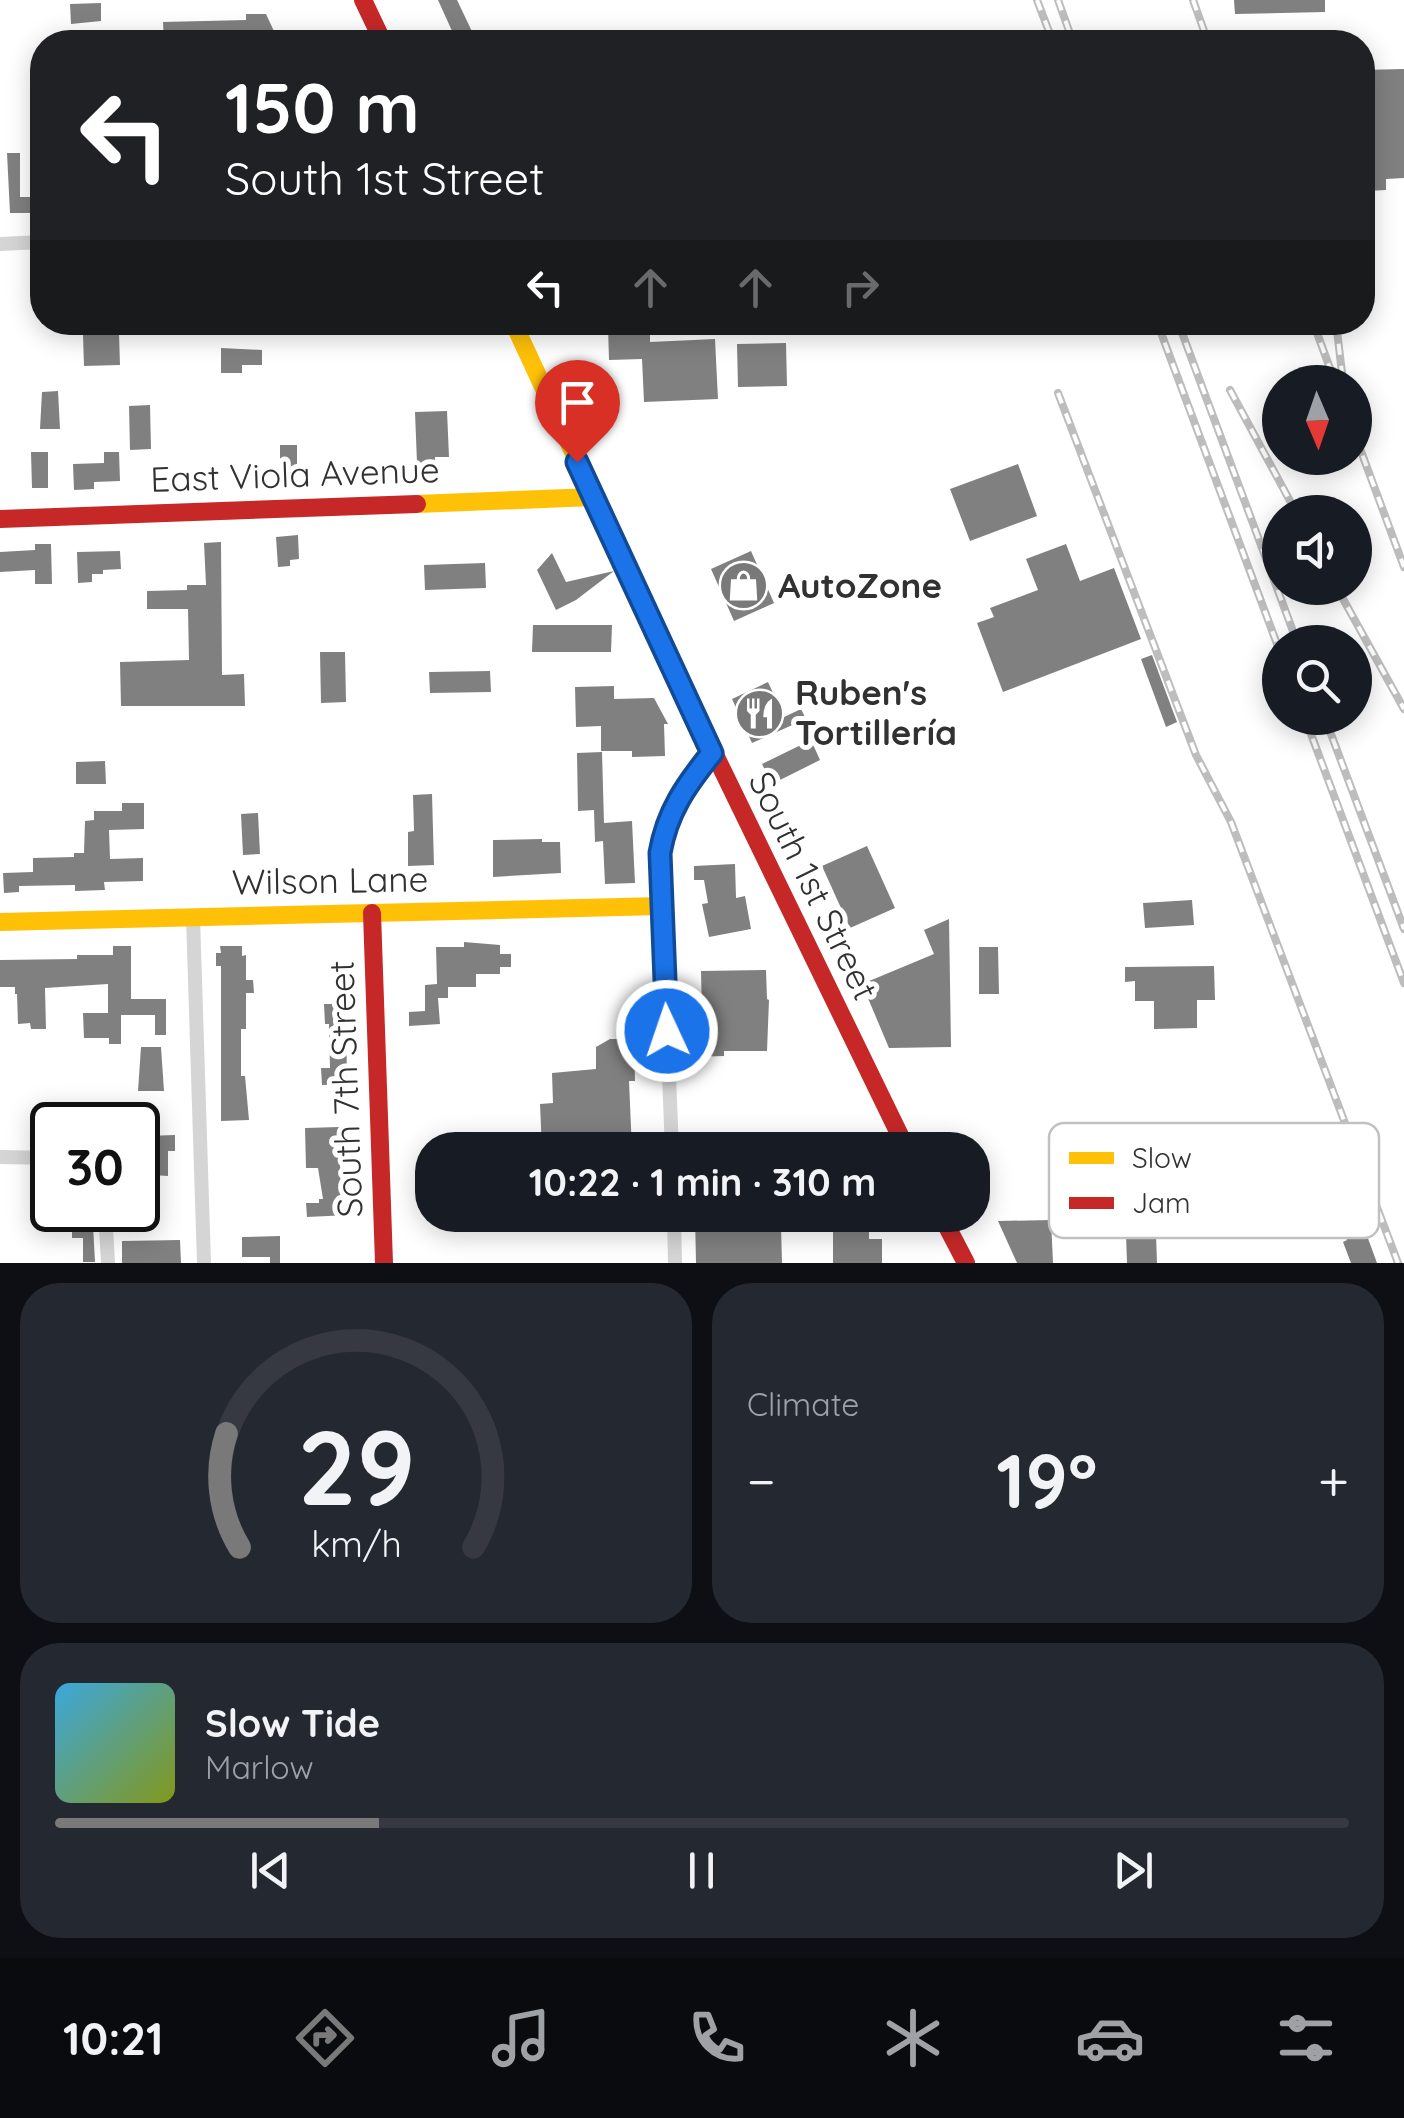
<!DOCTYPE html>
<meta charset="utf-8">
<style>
:root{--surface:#171b24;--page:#242831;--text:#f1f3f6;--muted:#9ea1a6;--line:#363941;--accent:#797979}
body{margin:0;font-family:Quicksand,sans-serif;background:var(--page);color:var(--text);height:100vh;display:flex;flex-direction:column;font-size:38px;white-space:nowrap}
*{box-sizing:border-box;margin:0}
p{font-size:32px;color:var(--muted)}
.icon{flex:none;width:55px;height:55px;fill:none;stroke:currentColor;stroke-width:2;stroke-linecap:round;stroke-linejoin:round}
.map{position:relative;height:1263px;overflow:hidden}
.drawer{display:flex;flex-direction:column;gap:20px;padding:20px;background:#0d0f14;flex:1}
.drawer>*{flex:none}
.banner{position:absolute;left:30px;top:30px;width:1345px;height:305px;border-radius:40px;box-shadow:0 5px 25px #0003;background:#202124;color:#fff;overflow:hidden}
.needle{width:65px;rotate:178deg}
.buttons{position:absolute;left:1262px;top:365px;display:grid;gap:20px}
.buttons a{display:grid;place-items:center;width:110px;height:110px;border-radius:50%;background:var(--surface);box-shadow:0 5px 25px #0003;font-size:50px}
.speed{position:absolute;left:30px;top:1102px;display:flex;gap:20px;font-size:50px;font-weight:700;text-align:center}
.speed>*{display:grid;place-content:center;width:130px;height:130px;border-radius:50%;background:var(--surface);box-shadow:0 5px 25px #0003;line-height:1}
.speed .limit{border:5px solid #111;border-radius:15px;background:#fff;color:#111}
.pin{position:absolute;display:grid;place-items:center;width:85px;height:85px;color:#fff;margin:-102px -42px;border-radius:50% 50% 50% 0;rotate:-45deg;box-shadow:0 0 10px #0007}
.pin .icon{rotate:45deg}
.me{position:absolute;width:110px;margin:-55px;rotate:357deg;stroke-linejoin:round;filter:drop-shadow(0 0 8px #0008)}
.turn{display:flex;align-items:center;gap:35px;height:210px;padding:0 30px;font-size:45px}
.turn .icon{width:130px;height:130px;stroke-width:2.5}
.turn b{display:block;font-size:70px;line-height:85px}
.lanes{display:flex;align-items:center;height:95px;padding:0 30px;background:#0003;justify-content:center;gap:50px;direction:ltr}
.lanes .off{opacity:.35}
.big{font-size:75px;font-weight:800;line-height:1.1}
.drawer .card{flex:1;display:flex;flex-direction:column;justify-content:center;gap:15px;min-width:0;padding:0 35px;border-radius:40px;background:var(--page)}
.drawer .dial{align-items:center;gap:0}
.dial svg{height:260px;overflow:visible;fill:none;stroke:var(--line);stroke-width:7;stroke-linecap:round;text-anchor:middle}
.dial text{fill:var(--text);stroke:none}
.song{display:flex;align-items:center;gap:30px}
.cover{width:120px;height:120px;border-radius:15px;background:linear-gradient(135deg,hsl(200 70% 55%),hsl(70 70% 35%))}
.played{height:10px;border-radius:5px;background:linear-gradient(90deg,var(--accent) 25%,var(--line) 25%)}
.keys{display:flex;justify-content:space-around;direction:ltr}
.heat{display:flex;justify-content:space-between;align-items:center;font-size:55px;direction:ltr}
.drawer .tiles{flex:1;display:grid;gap:20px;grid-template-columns:1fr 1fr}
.card:last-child{grid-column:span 2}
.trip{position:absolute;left:415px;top:1132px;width:575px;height:100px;border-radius:40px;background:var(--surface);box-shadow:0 5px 25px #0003;font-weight:800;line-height:100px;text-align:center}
.tabs{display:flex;height:160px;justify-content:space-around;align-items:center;background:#090b0e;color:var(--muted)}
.tabs .icon{width:70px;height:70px}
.tabs .active{color:var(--accent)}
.tabs b{font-size:45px;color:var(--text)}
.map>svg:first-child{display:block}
.building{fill:#808080}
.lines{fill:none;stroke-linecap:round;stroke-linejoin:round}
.street{stroke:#d5d5d5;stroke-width:14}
.slow{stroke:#ffc107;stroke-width:18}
.jam{stroke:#c62828;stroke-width:18}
.rail-casing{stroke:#bdbdbd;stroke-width:8}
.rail{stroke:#fff;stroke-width:4;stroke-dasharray:11;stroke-linecap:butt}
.route-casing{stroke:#114b97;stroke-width:25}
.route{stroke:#1a73e8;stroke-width:18}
.labels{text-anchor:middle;stroke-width:10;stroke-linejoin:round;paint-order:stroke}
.street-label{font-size:35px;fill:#313131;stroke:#fff}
.poi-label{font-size:35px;font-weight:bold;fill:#313131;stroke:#fff;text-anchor:start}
.key{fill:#fff;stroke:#c1c1c1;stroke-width:2.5}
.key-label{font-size:28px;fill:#313131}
</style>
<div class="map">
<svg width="1404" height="1263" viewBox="0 0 1404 1263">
<rect width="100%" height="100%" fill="#fff"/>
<g class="building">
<polygon points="438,0 457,0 477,42 457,42"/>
<polygon points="1234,0 1325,0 1325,12 1235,14"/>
<polygon points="101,3 101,21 71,24 70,4"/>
<polygon points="246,14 266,14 279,42 164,42 163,22 246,20"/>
<polygon points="1404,69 1404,178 1386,179 1386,190 1367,191 1367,179 1362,180 1362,70"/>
<polygon points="7,153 20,153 20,197 42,197 42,213 10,213"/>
<polygon points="650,326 650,342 715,339 718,399 644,402 642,359 609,360 608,327"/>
<polygon points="119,334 120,365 84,366 83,335"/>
<polygon points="786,343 787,386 738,387 737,344"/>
<polygon points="221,348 262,350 262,365 242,365 242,373 221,373"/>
<polygon points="58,391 60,429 40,429 42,392"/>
<polygon points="150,405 151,449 130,450 129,406"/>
<polygon points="447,411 449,457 435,457 435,463 417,463 415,412"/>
<rect x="280" y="445" width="17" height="30"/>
<polygon points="31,452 48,452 48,488 32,488"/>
<polygon points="104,452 119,452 120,481 94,482 94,489 74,490 73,464 104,463"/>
<polygon points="1018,464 1037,516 970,541 950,489"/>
<polygon points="298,535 299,559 290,560 290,566 278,567 276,537"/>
<polygon points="221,542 222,675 244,674 245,706 121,706 120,662 189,660 188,609 147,609 147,591 187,590 187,585 206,585 204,543"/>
<polygon points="35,544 51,544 52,584 35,584 35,570 0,572 0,552 35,550"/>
<polygon points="1066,544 1080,581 1114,568 1141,639 1003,692 977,623 994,617 990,608 1038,590 1026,559"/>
<polygon points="120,551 121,569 103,570 103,574 92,574 92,582 78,583 77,552"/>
<polygon points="751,551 774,603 734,621 711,569"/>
<polygon points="552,553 566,582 614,571 576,600 556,610 537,570"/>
<polygon points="485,563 486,588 425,590 424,565"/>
<polygon points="533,625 612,625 611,652 532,652"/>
<polygon points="320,652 345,652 346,702 321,703"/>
<polygon points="1152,655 1177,722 1166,727 1141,659"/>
<polygon points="490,671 491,692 430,693 429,672"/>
<polygon points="768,682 784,717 801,709 806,719 752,743 732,699"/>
<polygon points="614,686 614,699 654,698 668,724 664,724 665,756 632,757 632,751 601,751 601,726 576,727 575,687"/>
<polygon points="811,740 820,760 772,784 762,764"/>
<polygon points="602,752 604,823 632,821 635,883 605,884 603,841 595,842 594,810 578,811 577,753"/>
<polygon points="105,761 106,784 76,784 76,762"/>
<polygon points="432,794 434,865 408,866 408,832 414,831 413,795"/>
<polygon points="122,803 144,803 144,829 109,830 110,859 143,858 143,881 104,882 105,890 75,891 75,885 19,886 19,892 4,893 3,873 33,872 33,858 74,857 74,853 84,853 85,821 94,820 94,811 122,811"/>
<polygon points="258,813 260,854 243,855 241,814"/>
<polygon points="542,839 542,842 560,842 561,873 493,877 493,840"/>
<polygon points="867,846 895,908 850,928 822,866"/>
<polygon points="735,864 736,898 745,896 751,929 709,937 702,904 708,903 704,880 694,880 694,866"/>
<polygon points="1192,900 1194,925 1145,928 1143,903"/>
<polygon points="949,919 951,1047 889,1048 862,984 934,954 924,930"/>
<polygon points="464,942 500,945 500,954 511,954 511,967 500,967 500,974 476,974 476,987 448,987 448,998 438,998 440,1024 409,1026 409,1012 425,1011 425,985 437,984 436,947 464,947"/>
<polygon points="113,946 131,946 131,999 166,999 166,1035 155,1035 155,1015 121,1015 121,1044 109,1044 109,1038 84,1038 83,1013 108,1013 108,984 45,988 46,1029 31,1029 30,1023 18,1024 17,994 15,994 15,987 0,987 0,960 77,959 77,955 113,955"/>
<polygon points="220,946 242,946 242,956 246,955 246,980 253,980 254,993 246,993 246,1029 241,1029 241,1076 245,1076 249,1120 221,1121 221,966 216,966 216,953 221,953"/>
<polygon points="979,947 998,947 999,994 979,994"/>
<polygon points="1214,966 1215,1000 1197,1000 1197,1028 1154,1029 1154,1001 1135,1001 1135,981 1125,982 1125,967"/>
<polygon points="766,970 767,999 769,1000 767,1051 724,1051 724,1056 689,1057 689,1015 702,1015 701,971"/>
<polygon points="324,1004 346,1004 347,1084 322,1085 321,1068 330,1068 329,1024 325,1024"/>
<polygon points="610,1039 634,1039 635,1081 629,1081 632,1150 542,1150 540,1104 553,1103 552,1073 596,1069 596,1047"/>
<polygon points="141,1047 161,1047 164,1091 138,1091"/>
<polygon points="339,1127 341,1198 348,1197 349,1215 307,1217 306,1203 319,1203 319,1199 323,1199 318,1168 306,1168 305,1128"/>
<polygon points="175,1135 175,1151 168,1151 168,1176 152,1175 153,1151 146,1152 146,1136"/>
<polygon points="867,1139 867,1150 815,1150 815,1140"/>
<polygon points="1153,1148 1157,1263 1127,1263 1123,1149"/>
<polygon points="1335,1152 1366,1233 1377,1263 1351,1263 1343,1242 1347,1240 1316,1159"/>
<polygon points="695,1215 869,1215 869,1239 882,1239 882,1263 833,1263 833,1225 781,1226 782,1263 696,1263"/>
<polygon points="1051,1220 1053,1263 1017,1263 998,1221"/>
<polygon points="93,1225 95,1262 83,1262 83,1238 72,1238 72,1226"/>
<polygon points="280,1236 280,1263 270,1263 270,1257 242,1257 242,1237"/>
<polygon points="180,1240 181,1263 122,1263 122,1241"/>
</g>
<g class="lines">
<g class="street">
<polyline points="0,244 42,242"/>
<polyline points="193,917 204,1263"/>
<path d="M 672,1150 L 660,853 C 667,812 686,785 712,753"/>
<polyline points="0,1157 52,1158"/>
<polyline points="105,1210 108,1263"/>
<polyline points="674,1215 675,1263"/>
</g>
<g class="slow">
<polyline points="513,322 683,689"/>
<polyline points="417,504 593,497"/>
<polyline points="0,922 661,906"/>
</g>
<g class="jam">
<polyline points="363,0 383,42"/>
<polyline points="0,519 417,504"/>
<polyline points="683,689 907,1150"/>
<polyline points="372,913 384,1263"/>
<polyline points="941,1215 966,1263"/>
</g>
<defs>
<g id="rail">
<polyline points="1037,0 1053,42"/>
<polyline points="1058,0 1073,42"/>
<polyline points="1193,0 1208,42"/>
<polyline points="1312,39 1312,42"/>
<polyline points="1157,322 1280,652"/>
<polyline points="1178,322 1297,642"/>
<polyline points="1313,322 1335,382"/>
<polyline points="1336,322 1342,373"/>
<polyline points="1230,390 1296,512"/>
<polyline points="1058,393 1196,755 1231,822 1398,1263"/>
<polyline points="1355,435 1404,567"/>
<polyline points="1337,588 1404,709"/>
<polyline points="1305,718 1404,983"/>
<polyline points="1325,718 1404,929"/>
</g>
</defs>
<use href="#rail" class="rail-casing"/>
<use href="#rail" class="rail"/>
</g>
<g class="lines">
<defs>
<path id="route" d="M 577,462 L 712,753 C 686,785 667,812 660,853 L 667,1031"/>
</defs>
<use href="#route" class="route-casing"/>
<use href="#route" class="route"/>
</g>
<defs>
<symbol id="shop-disc" viewBox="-11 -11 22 22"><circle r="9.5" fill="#797979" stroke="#fff"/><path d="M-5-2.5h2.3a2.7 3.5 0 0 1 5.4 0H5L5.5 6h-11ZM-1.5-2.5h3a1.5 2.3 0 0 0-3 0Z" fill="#fff"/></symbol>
<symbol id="restaurant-disc" viewBox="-11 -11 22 22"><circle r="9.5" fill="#797979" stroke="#fff"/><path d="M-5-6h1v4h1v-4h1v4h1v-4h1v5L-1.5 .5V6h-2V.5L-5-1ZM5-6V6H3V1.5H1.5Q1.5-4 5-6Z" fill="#fff"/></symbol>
</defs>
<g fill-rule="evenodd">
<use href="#shop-disc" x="716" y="558" width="55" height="55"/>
<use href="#restaurant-disc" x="732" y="686" width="55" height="55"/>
</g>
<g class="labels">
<g class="street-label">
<text transform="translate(295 475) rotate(-2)" y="12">East Viola Avenue</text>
<text transform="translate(330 881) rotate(-1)" y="12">Wilson Lane</text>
<text transform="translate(813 886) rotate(64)" y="12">South 1st Street</text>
<text transform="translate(346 1089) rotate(-92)" y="12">South 7th Street</text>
</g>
<g class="poi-label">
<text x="778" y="598">AutoZone</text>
<text x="795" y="705">Ruben's<tspan x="795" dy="40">Tortillería</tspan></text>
</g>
</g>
<rect x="1049" y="1123" width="330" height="115" rx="15" class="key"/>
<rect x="1069" y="1152" width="45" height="12" fill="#ffc107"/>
<rect x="1069" y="1197" width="45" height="12" fill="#c62828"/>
<g class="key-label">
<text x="1132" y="1168">Slow</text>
<text x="1132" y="1213">Jam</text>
</g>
</svg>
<div class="buttons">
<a><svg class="needle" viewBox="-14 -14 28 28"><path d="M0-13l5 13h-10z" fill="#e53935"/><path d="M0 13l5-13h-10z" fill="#9ea1a6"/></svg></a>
<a><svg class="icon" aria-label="sound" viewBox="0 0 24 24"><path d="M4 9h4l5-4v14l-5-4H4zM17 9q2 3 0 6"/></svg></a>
<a><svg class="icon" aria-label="search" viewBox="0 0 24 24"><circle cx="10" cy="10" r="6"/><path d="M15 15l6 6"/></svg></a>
</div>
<div class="speed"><div class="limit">30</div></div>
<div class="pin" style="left:577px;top:462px;background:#d93025"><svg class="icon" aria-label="arrive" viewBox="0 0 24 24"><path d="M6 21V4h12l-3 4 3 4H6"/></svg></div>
<svg class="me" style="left:667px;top:1031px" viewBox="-20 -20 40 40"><circle r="17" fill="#1a73e8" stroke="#fff" stroke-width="3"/><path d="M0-11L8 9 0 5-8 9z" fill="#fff"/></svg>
<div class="trip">10:22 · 1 min · 310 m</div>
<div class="banner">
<div class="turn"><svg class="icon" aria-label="left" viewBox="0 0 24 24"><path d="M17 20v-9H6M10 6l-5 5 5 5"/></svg><div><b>150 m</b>South 1st Street</div></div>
<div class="lanes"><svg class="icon" aria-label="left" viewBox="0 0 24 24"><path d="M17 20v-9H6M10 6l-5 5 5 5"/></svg><svg class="icon off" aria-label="ahead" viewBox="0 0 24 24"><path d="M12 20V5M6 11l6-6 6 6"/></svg><svg class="icon off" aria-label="ahead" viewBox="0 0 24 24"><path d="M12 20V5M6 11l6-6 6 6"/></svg><svg class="icon off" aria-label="right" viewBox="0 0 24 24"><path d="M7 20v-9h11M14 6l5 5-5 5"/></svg></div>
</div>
</div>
<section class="drawer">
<div class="tiles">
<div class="card dial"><svg viewBox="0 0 100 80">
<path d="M14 69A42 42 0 1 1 86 69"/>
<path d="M14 69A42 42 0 0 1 10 34" stroke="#797979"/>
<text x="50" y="56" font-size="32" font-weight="700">29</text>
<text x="50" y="72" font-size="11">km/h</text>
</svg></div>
<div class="card"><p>Climate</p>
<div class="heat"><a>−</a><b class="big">19°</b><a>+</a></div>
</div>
<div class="card">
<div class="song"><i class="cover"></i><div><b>Slow Tide</b><p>Marlow</p></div></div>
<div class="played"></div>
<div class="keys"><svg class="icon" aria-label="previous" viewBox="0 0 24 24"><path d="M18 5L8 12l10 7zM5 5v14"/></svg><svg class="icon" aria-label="pause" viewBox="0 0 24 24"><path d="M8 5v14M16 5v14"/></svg><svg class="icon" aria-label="next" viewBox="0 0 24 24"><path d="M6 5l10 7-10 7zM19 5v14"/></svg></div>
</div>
</div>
</section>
<nav class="tabs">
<b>10:21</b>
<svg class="icon active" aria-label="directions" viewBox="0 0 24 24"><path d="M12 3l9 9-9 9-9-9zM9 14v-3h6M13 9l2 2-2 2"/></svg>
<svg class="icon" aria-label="music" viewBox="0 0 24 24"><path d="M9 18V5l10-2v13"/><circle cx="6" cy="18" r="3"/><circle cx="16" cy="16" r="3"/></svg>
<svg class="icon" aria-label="phone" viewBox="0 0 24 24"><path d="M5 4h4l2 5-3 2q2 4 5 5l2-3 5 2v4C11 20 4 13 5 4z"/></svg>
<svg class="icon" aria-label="climate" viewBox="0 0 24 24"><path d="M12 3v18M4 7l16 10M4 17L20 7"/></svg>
<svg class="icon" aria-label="car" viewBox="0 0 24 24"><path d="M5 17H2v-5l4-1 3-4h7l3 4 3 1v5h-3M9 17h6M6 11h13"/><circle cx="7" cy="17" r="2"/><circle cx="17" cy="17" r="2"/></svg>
<svg class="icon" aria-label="filters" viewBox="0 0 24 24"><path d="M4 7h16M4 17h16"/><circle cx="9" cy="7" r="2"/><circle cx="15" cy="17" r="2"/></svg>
</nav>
